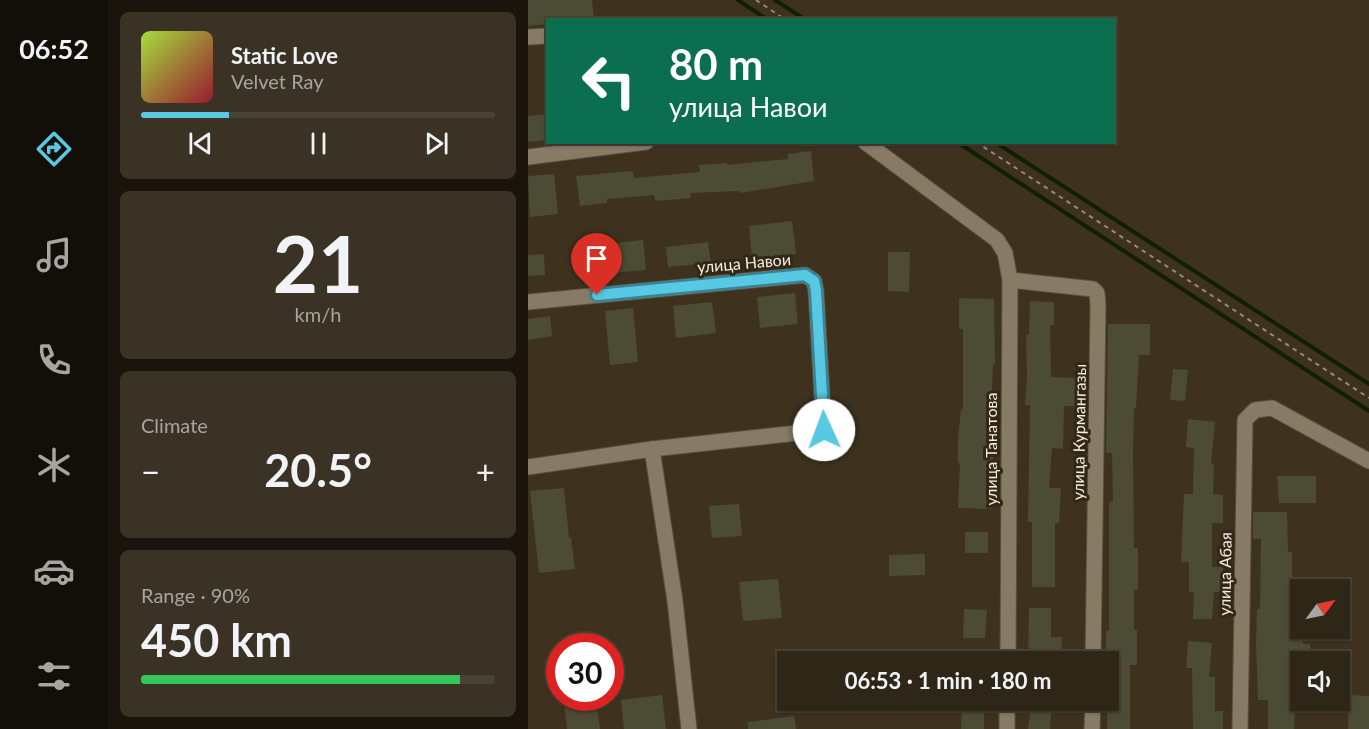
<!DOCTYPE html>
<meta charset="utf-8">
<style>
:root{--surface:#2e2617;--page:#3a3224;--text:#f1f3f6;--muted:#a7a5a1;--line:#494336;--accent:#57c9e2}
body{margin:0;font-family:Lato,sans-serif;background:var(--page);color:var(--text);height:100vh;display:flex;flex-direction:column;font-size:22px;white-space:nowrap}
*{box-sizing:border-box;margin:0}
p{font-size:20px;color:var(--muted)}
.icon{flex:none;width:33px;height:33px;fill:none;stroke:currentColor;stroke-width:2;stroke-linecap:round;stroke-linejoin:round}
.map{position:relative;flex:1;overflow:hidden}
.details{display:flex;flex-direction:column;gap:12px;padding:12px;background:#19150d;width:420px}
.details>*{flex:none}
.hud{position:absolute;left:18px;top:18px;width:570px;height:126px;border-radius:0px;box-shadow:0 2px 4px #0004,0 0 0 2px var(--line);background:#0b6e4f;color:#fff;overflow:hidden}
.needle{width:39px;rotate:57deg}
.buttons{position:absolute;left:762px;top:579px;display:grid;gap:12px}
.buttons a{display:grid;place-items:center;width:60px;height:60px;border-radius:0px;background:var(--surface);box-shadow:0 2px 4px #0004,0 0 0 2px var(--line);font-size:30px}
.speed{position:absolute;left:18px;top:633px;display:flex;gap:12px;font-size:30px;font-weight:700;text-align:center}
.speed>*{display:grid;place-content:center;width:78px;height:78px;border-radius:50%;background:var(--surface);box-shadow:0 2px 4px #0004,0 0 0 2px var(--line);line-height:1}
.speed .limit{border:9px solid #d22;background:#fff;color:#111}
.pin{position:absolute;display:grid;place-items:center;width:51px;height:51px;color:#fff;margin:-62px -26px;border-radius:50% 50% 50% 0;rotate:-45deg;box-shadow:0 0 6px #0007}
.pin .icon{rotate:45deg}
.me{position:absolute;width:66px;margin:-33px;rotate:358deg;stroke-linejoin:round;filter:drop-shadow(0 0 4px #0008)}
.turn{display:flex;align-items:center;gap:21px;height:126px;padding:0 24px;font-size:27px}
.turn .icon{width:78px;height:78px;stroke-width:2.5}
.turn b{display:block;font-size:42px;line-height:51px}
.big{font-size:45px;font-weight:700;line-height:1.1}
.details .tile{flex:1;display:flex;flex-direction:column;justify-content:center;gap:9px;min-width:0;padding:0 21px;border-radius:9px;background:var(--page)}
.details .dial{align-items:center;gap:0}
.dial b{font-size:78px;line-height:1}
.song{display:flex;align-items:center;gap:18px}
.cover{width:72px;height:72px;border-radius:9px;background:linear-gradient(135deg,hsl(80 70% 55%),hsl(350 70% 35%))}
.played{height:6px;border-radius:3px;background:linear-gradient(90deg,var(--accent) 25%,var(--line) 25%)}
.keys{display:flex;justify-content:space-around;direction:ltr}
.heat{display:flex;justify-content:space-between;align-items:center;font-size:33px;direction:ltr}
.charge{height:9px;border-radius:4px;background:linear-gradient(90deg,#34c759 90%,var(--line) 0)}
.trip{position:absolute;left:249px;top:651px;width:342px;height:60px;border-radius:0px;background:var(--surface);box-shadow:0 2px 4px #0004,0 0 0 2px var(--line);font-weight:700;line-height:60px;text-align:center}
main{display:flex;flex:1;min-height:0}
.tabs{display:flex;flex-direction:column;width:108px;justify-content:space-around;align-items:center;background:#120f09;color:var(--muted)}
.tabs .icon{width:42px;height:42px}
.tabs .selected{color:var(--accent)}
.tabs b{font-size:27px;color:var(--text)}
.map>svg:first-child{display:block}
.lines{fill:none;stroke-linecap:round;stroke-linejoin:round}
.stream{stroke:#102003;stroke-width:4}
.building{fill:#4c4b35}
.minor-casing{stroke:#5b5140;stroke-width:17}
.path{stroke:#958b7c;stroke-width:2;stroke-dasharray:4.5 4.5;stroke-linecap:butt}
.minor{stroke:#887b66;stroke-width:15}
.route-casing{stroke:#398393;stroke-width:15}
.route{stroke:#57c9e2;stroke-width:10}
.labels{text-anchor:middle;stroke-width:6;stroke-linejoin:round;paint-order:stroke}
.street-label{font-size:16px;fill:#f6eee3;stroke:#332815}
</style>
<main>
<nav class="tabs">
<b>06:52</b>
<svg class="icon selected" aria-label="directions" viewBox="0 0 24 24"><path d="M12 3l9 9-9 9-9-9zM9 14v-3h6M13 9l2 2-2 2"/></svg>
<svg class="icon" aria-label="music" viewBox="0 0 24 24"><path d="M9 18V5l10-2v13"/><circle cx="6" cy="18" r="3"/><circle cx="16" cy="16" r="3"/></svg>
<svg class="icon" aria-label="phone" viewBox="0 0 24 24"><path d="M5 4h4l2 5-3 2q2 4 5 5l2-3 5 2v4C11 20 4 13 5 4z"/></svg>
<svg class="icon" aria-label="climate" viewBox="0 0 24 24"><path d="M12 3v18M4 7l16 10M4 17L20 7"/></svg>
<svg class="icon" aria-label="car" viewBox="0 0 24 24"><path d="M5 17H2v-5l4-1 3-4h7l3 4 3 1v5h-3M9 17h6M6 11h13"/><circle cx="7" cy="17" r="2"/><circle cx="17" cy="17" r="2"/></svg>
<svg class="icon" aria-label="filters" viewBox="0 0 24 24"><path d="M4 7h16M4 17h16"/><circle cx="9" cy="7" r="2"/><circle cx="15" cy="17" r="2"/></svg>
</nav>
<section class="details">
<div class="tile">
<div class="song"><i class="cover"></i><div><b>Static Love</b><p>Velvet Ray</p></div></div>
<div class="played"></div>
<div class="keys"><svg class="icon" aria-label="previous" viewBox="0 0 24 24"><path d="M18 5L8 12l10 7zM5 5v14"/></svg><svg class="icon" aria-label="pause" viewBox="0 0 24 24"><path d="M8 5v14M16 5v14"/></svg><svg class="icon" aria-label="next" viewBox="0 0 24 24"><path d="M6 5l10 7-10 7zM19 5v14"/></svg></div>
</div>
<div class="tile dial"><b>21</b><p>km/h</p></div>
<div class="tile"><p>Climate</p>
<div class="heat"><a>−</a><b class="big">20.5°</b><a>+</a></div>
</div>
<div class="tile"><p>Range · 90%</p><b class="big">450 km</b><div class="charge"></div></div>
</section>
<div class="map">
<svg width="841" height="729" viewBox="0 0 841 729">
<rect width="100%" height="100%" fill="#3e321f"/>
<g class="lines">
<g class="stream">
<polyline points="210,0 240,20"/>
<polyline points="247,0 278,20"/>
<polyline points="429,142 841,411"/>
<polyline points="467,142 841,384"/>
</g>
</g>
<g class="building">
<polygon points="0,0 64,0 66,20 20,20 20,24 0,26"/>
<polygon points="20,114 20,140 0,142 0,116"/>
<polygon points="283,151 286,181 212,193 211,191 162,193 163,198 127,201 126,195 79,199 79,203 52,206 48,176 105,171 106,178 172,172 171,165 199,163 199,165 260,159 260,154"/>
<polygon points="26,174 30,214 2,217 0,176"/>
<polygon points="264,221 268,254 224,258 221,226"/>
<polygon points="115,240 118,270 57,275 55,255 79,253 78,244"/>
<polygon points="180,242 183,263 140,267 138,247"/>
<polygon points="360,252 382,252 381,292 360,291"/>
<polygon points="16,254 17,275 0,276 0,255"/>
<polygon points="267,293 270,324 232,328 229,297"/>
<polygon points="431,298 466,299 467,364 465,364 462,440 465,440 464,509 430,508 432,463 430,463 430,439 433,409 435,409 435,329 431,329"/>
<polygon points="502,301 526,302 526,325 522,325 523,377 549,378 548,406 536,406 535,449 524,448 521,488 533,488 531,523 527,523 527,587 504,587 504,522 500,522 502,405 497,405 499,377 498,335 501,335"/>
<polygon points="184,302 188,333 148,338 145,306"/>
<polygon points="105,308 110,362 82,365 77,311"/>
<polygon points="22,316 24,336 0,340 0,319"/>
<polygon points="580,324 622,324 622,355 611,355 608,408 606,408 605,452 606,548 610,548 610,590 606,590 606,630 609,630 609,665 602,665 602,729 579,729 580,662 578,662 578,631 581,631 581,502 585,502 584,453 578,453"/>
<polygon points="645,369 660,370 657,401 642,400"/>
<polygon points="660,419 687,422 683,464 686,464 685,494 695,495 695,523 684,523 684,567 695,567 695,592 686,592 684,619 665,619 666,592 661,592 661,562 653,562 656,494 665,494 666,448 658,447"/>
<polygon points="749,476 788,476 788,503 751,503"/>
<polygon points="36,488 41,538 43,537 47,569 11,573 2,491"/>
<polygon points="211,504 214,536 184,538 181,506"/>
<polygon points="725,512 759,512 760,552 764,552 764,609 772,609 775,644 782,644 782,662 772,662 772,671 768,671 766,729 740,729 740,700 730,700 728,643 729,609 732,609 733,539 725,539"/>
<rect x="437" y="532" width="23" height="21"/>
<polygon points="397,554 397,575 361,576 361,555"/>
<polygon points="250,579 254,618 215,621 211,582"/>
<polygon points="501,608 523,608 523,637 534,637 533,662 500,662"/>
<polygon points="436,609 459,610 457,638 435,638"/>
<polygon points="660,641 684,643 681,677 687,677 687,711 695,711 695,729 665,729 664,668 658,668"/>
<polygon points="134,695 138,729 96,729 93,700"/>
<polygon points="821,695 841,696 841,729 820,729"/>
<polygon points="68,699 72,729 39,729 36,702"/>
<polygon points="434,700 456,700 456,729 433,729"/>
<polygon points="504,700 524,700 522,729 500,729"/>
<polygon points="266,716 268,729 220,729 220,722"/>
</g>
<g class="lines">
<defs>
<g id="minor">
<polyline points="0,37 20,36"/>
<polyline points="337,142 469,240 477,253 482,280 480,662"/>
<polyline points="0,157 118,142"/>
<polyline points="482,280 565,289 569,293 570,305 565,662"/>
<polyline points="0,302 277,275 286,281 288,291 296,430 124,449 0,467"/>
<polyline points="124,449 147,601 161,729"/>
<polyline points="479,729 479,700"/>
<polyline points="564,729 565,700"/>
<polyline points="712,729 717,420 727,410 744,408 841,461"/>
</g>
</defs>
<use href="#minor" class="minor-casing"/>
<g class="path">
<polyline points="228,0 258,20"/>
<polyline points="448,142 841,398"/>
</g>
<use href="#minor" class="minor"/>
</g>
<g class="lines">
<defs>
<polyline id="route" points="69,295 277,275 286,281 288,291 296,430"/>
</defs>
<use href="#route" class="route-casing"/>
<use href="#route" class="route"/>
</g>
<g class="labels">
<g class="street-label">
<text transform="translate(216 263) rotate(-5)" y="6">улица Навои</text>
<text transform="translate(551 432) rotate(-89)" y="6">улица Курмангазы</text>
<text transform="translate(463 449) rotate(-90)" y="6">улица Танатова</text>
<text transform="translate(697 574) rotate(-89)" y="6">улица Абая</text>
</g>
</g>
</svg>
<div class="buttons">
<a><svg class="needle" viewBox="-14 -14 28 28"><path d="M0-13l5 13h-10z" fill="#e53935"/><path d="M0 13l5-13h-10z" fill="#a7a5a1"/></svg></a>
<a><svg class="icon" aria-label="sound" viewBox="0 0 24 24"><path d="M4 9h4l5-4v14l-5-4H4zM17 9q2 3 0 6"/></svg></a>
</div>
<div class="speed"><div class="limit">30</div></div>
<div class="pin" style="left:69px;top:295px;background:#d93025"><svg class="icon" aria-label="arrive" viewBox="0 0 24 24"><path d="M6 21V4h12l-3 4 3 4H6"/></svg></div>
<svg class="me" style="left:296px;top:430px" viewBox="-20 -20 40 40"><circle r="19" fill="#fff"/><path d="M0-13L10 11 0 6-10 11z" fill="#57c9e2"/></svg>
<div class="trip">06:53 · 1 min · 180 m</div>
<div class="hud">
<div class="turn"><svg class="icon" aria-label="left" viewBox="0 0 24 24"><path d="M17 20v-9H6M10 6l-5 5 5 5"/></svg><div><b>80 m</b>улица Навои</div></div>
</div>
</div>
</main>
